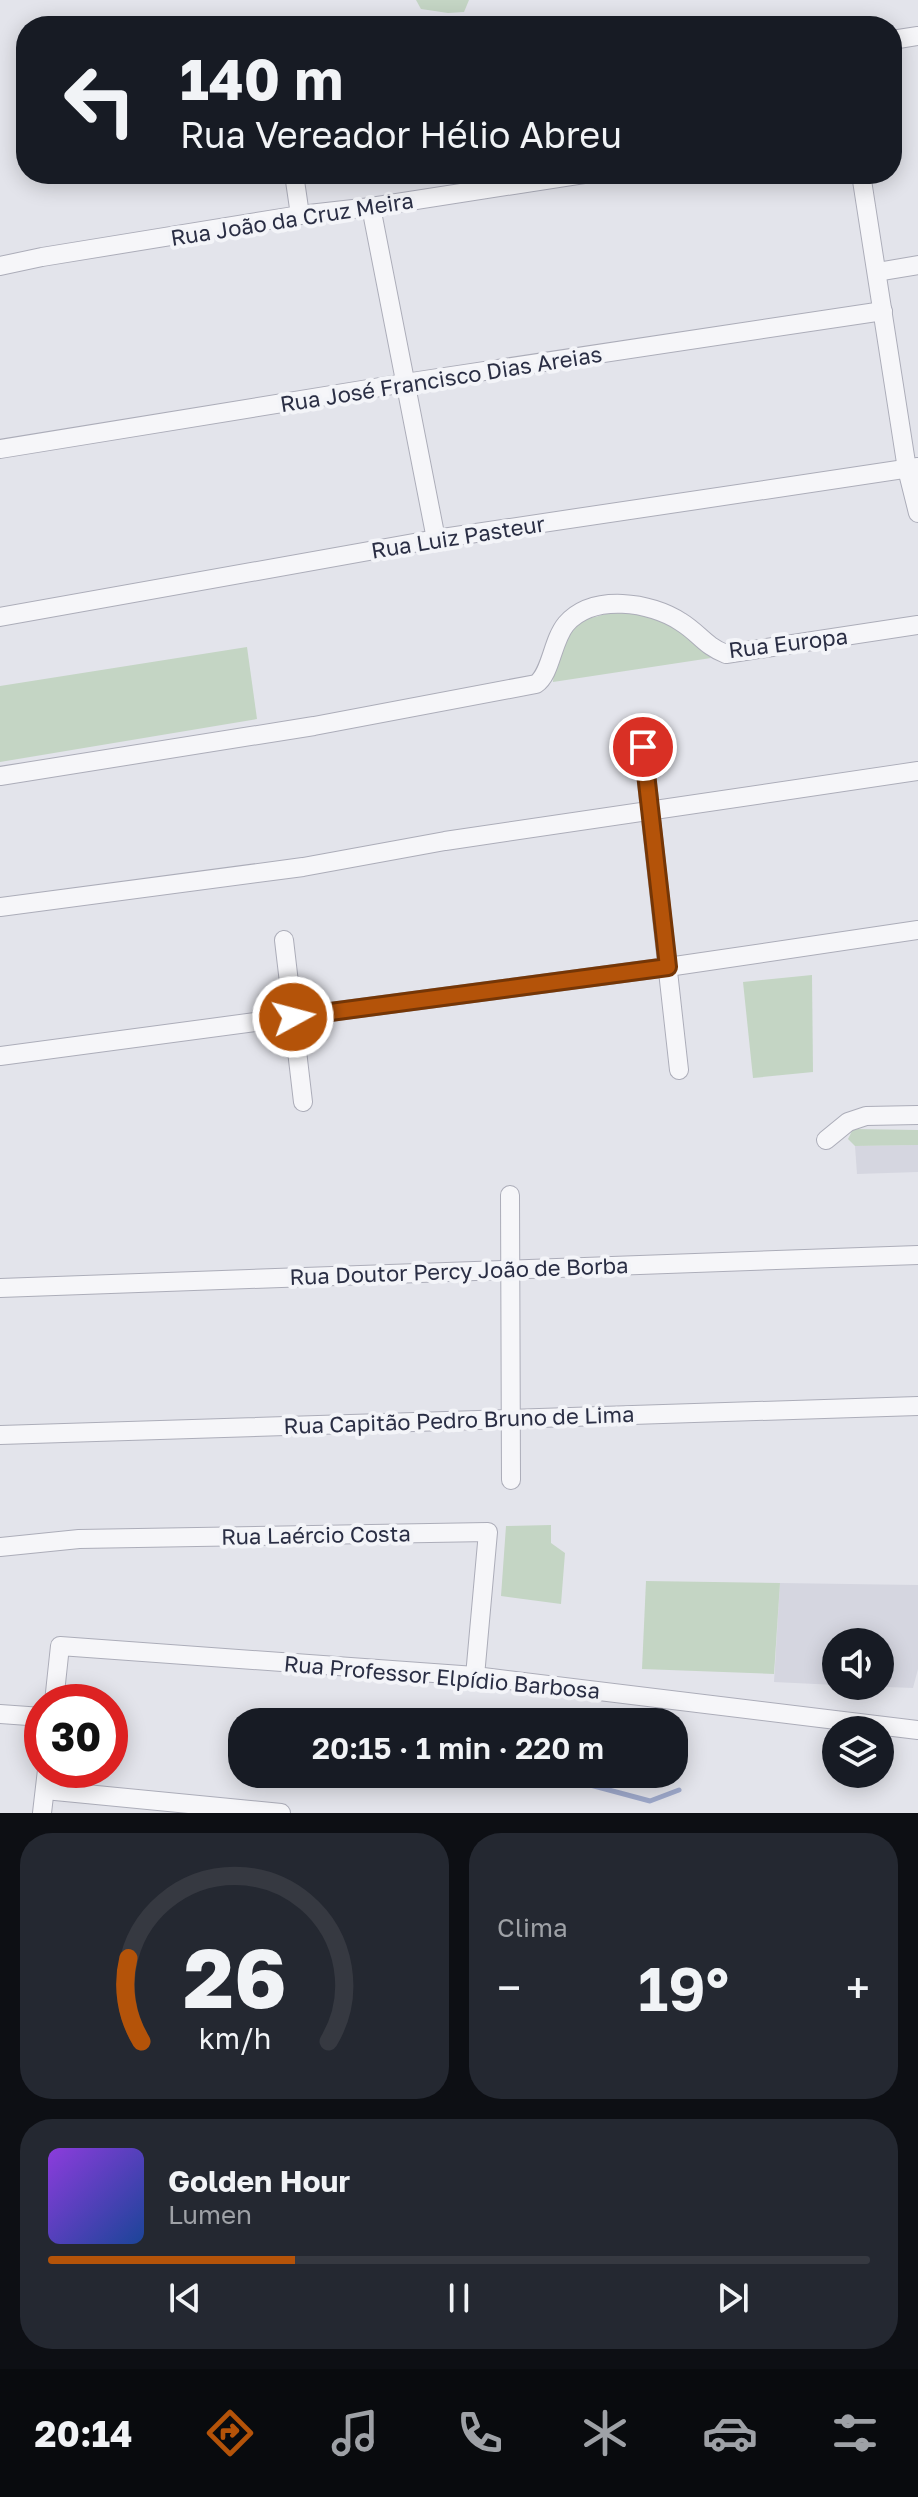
<!DOCTYPE html>
<html lang="pt">
<meta charset="utf-8">
<style>
:root{--surface:#171b24;--page:#242831;--text:#f1f3f6;--muted:#9ea1a6;--line:#363941;--accent:#b45309}
body{margin:0;font-family:"Golos Text",sans-serif;background:var(--page);color:var(--text);height:100vh;display:flex;flex-direction:column;font-size:30px;white-space:nowrap}
*{box-sizing:border-box;margin:0}
p{font-size:26px;color:var(--muted)}
.icon{flex:none;width:44px;height:44px;fill:none;stroke:currentColor;stroke-width:2;stroke-linecap:round;stroke-linejoin:round}
.map{position:relative;height:1813px;overflow:hidden}
.panel{display:flex;flex-direction:column;gap:20px;padding:20px;background:#0d0f14;flex:1}
.panel>*{flex:none}
.guide{position:absolute;left:16px;top:16px;width:886px;height:168px;border-radius:32px;box-shadow:0 4px 20px #0003;background:#171b24;color:var(--text);overflow:hidden}
.fabs{position:absolute;left:822px;top:1628px;display:grid;gap:16px}
.fabs a{display:grid;place-items:center;width:72px;height:72px;border-radius:50%;background:var(--surface);box-shadow:0 4px 20px #0003;font-size:40px}
.speed{position:absolute;left:24px;top:1684px;display:flex;gap:16px;font-size:40px;font-weight:700;text-align:center}
.speed>*{display:grid;place-content:center;width:104px;height:104px;border-radius:50%;background:var(--surface);box-shadow:0 4px 20px #0003;line-height:1}
.speed .limit{border:12px solid #d22;background:#fff;color:#111}
.pin{position:absolute;display:grid;place-items:center;width:68px;height:68px;color:#fff;margin:-34px;border:4px solid #fff;border-radius:50%;box-shadow:0 2px 8px #0007}
.me{position:absolute;width:88px;margin:-44px;rotate:83deg;stroke-linejoin:round;filter:drop-shadow(0 0 6px #0008)}
.turn{display:flex;align-items:center;gap:28px;height:168px;padding:0 32px;font-size:36px}
.turn .icon{width:104px;height:104px;stroke-width:2.5}
.turn b{display:block;font-size:56px;line-height:68px}
.big{font-size:60px;font-weight:600;line-height:1.1}
.panel .card{flex:1;display:flex;flex-direction:column;justify-content:center;gap:12px;min-width:0;padding:0 28px;border-radius:32px;background:var(--page)}
.panel .dial{align-items:center;gap:0}
.dial svg{height:208px;overflow:visible;fill:none;stroke:var(--line);stroke-width:7;stroke-linecap:round;text-anchor:middle}
.dial text{fill:var(--text);stroke:none}
.song{display:flex;align-items:center;gap:24px}
.cover{width:96px;height:96px;border-radius:12px;background:linear-gradient(135deg,hsl(270 70% 55%),hsl(220 70% 35%))}
.played{height:8px;border-radius:4px;background:linear-gradient(90deg,var(--accent) 30%,var(--line) 30%)}
.keys{display:flex;justify-content:space-around;direction:ltr}
.heat{display:flex;justify-content:space-between;align-items:center;font-size:44px;direction:ltr}
.panel .tiles{flex:1;display:grid;gap:20px;grid-template-columns:1fr 1fr}
.card:last-child{grid-column:span 2}
.trip{position:absolute;left:228px;top:1708px;width:460px;height:80px;border-radius:32px;background:var(--surface);box-shadow:0 4px 20px #0003;font-weight:600;line-height:80px;text-align:center}
.tabs{display:flex;height:128px;justify-content:space-around;align-items:center;background:#090b0e;color:var(--muted)}
.tabs .icon{width:56px;height:56px}
.tabs .selected{color:var(--accent)}
.tabs b{font-size:36px;color:var(--text)}
.map>svg:first-child{display:block}
.built{fill:#d5d6e0}
.green{fill:#c4d5c4}
.lines{fill:none;stroke-linecap:round;stroke-linejoin:round}
.stream{stroke:#9ea9cb;stroke-width:5}
.minor-casing{stroke:#acadb9;stroke-width:20}
.minor{stroke:#f6f6f9;stroke-width:18}
.route-casing{stroke:#753606;stroke-width:20}
.route{stroke:#b45309;stroke-width:14}
.labels{text-anchor:middle;stroke-width:8;stroke-linejoin:round;paint-order:stroke}
.street-label{font-size:22px;fill:#2a2e44;stroke:#f3f4f8}
</style>
<div class="map">
<svg width="918" height="1813" viewBox="0 0 918 1813">
<rect width="100%" height="100%" fill="#e3e4eb"/>
<g class="built">
<polygon points="918,1145 918,1172 857,1174 855,1146"/>
<polygon points="780,1583 918,1585 918,1669 913,1688 862,1686 880,1686 880,1642 836,1642 836,1685 774,1682"/>
</g>
<g class="green">
<polygon points="416,0 469,0 464,12 448,13 421,9"/>
<path d="M 613,612 L 652,616 L 678,630 L 711,658 L 553,682 C 555,660 561,632 582,621 C 592,617 604,615 613,612 Z"/>
<polygon points="247,647 257,719 0,762 0,686"/>
<polygon points="812,975 813,1072 753,1078 743,982"/>
<polygon points="853,1129 918,1130 918,1145 855,1146 848,1139"/>
<polygon points="551,1525 551,1543 565,1553 561,1604 501,1596 506,1526"/>
<polygon points="646,1581 780,1583 774,1674 642,1669"/>
</g>
<g class="lines">
<polyline class="stream" points="549,1774 650,1801 679,1790"/>
<defs>
<g id="minor">
<polyline points="892,40 918,36"/>
<polyline points="294,174 300,215"/>
<polyline points="861,174 907,469 918,513"/>
<polyline points="371,207 436,539"/>
<polyline points="0,266 42,257 300,215 371,207 584,174"/>
<polyline points="877,272 918,265"/>
<polyline points="0,449 405,383 883,311"/>
<polyline points="0,617 436,539 918,467"/>
<polyline points="643,747 679,1070"/>
<path d="M 0,776 L 314,726 L 536,684 C 551,674 552,641 566,624 C 593,593 651,602 681,622 C 699,633 705,646 726,654 L 918,625"/>
<polyline points="0,907 303,867 445,841 918,771"/>
<polyline points="284,940 303,1102"/>
<polyline points="0,1056 668,967 918,930"/>
<polyline points="826,1140 848,1122 866,1116 918,1115"/>
<polyline points="510,1195 511,1480"/>
<polyline points="0,1288 918,1255"/>
<polyline points="0,1435 918,1406"/>
<polyline points="0,1547 79,1539 488,1532 475,1676"/>
<polyline points="54,1702 60,1646 475,1676 918,1730"/>
<polyline points="0,1714 42,1717"/>
<polyline points="45,1790 281,1813"/>
<polyline points="42,1813 47,1770"/>
</g>
</defs>
<use href="#minor" class="minor-casing"/>
<use href="#minor" class="minor"/>
</g>
<g class="lines">
<defs>
<polyline id="route" points="293,1017 668,967 643,747"/>
</defs>
<use href="#route" class="route-casing"/>
<use href="#route" class="route"/>
</g>
<g class="labels">
<g class="street-label">
<text transform="translate(292 219) rotate(-9)" y="8">Rua João da Cruz Meira</text>
<text transform="translate(441 379) rotate(-9)" y="8">Rua José Francisco Dias Areias</text>
<text transform="translate(458 537) rotate(-9)" y="8">Rua Luiz Pasteur</text>
<text transform="translate(788 643) rotate(-7)" y="8">Rua Europa</text>
<text transform="translate(459 1271) rotate(-2)" y="8">Rua Doutor Percy João de Borba</text>
<text transform="translate(459 1420) rotate(-2)" y="8">Rua Capitão Pedro Bruno de Lima</text>
<text transform="translate(316 1535) rotate(-1)" y="8">Rua Laércio Costa</text>
<text transform="translate(442 1677) rotate(5)" y="8">Rua Professor Elpídio Barbosa</text>
</g>
</g>
</svg>
<div class="fabs">
<a><svg class="icon" aria-label="sound" viewBox="0 0 24 24"><path d="M4 9h4l5-4v14l-5-4H4zM17 9q2 3 0 6"/></svg></a>
<a><svg class="icon" aria-label="layers" viewBox="0 0 24 24"><path d="M12 4l9 5-9 5-9-5zM3 14l9 5 9-5"/></svg></a>
</div>
<div class="speed"><div class="limit">30</div></div>
<div class="pin" style="left:643px;top:747px;background:#d93025"><svg class="icon" aria-label="arrive" viewBox="0 0 24 24"><path d="M6 21V4h12l-3 4 3 4H6"/></svg></div>
<svg class="me" style="left:293px;top:1017px" viewBox="-20 -20 40 40"><circle r="17" fill="#b45309" stroke="#fff" stroke-width="3"/><path d="M0-11L8 9 0 5-8 9z" fill="#fff"/></svg>
<div class="trip">20:15 · 1 min · 220 m</div>
<div class="guide">
<div class="turn"><svg class="icon" aria-label="left" viewBox="0 0 24 24"><path d="M17 20v-9H6M10 6l-5 5 5 5"/></svg><div><b>140 m</b>Rua Vereador Hélio Abreu</div></div>
</div>
</div>
<section class="panel">
<div class="tiles">
<div class="card dial"><svg viewBox="0 0 100 80">
<path d="M14 69A42 42 0 1 1 86 69"/>
<path d="M14 69A42 42 0 0 1 9 37" stroke="#b45309"/>
<text x="50" y="56" font-size="32" font-weight="700">26</text>
<text x="50" y="72" font-size="11">km/h</text>
</svg></div>
<div class="card"><p>Clima</p>
<div class="heat"><a>−</a><b class="big">19°</b><a>+</a></div>
</div>
<div class="card">
<div class="song"><i class="cover"></i><div><b>Golden Hour</b><p>Lumen</p></div></div>
<div class="played"></div>
<div class="keys"><svg class="icon" aria-label="previous" viewBox="0 0 24 24"><path d="M18 5L8 12l10 7zM5 5v14"/></svg><svg class="icon" aria-label="pause" viewBox="0 0 24 24"><path d="M8 5v14M16 5v14"/></svg><svg class="icon" aria-label="next" viewBox="0 0 24 24"><path d="M6 5l10 7-10 7zM19 5v14"/></svg></div>
</div>
</div>
</section>
<nav class="tabs">
<b>20:14</b>
<svg class="icon selected" aria-label="directions" viewBox="0 0 24 24"><path d="M12 3l9 9-9 9-9-9zM9 14v-3h6M13 9l2 2-2 2"/></svg>
<svg class="icon" aria-label="music" viewBox="0 0 24 24"><path d="M9 18V5l10-2v13"/><circle cx="6" cy="18" r="3"/><circle cx="16" cy="16" r="3"/></svg>
<svg class="icon" aria-label="phone" viewBox="0 0 24 24"><path d="M5 4h4l2 5-3 2q2 4 5 5l2-3 5 2v4C11 20 4 13 5 4z"/></svg>
<svg class="icon" aria-label="climate" viewBox="0 0 24 24"><path d="M12 3v18M4 7l16 10M4 17L20 7"/></svg>
<svg class="icon" aria-label="car" viewBox="0 0 24 24"><path d="M5 17H2v-5l4-1 3-4h7l3 4 3 1v5h-3M9 17h6M6 11h13"/><circle cx="7" cy="17" r="2"/><circle cx="17" cy="17" r="2"/></svg>
<svg class="icon" aria-label="filters" viewBox="0 0 24 24"><path d="M4 7h16M4 17h16"/><circle cx="9" cy="7" r="2"/><circle cx="15" cy="17" r="2"/></svg>
</nav>
